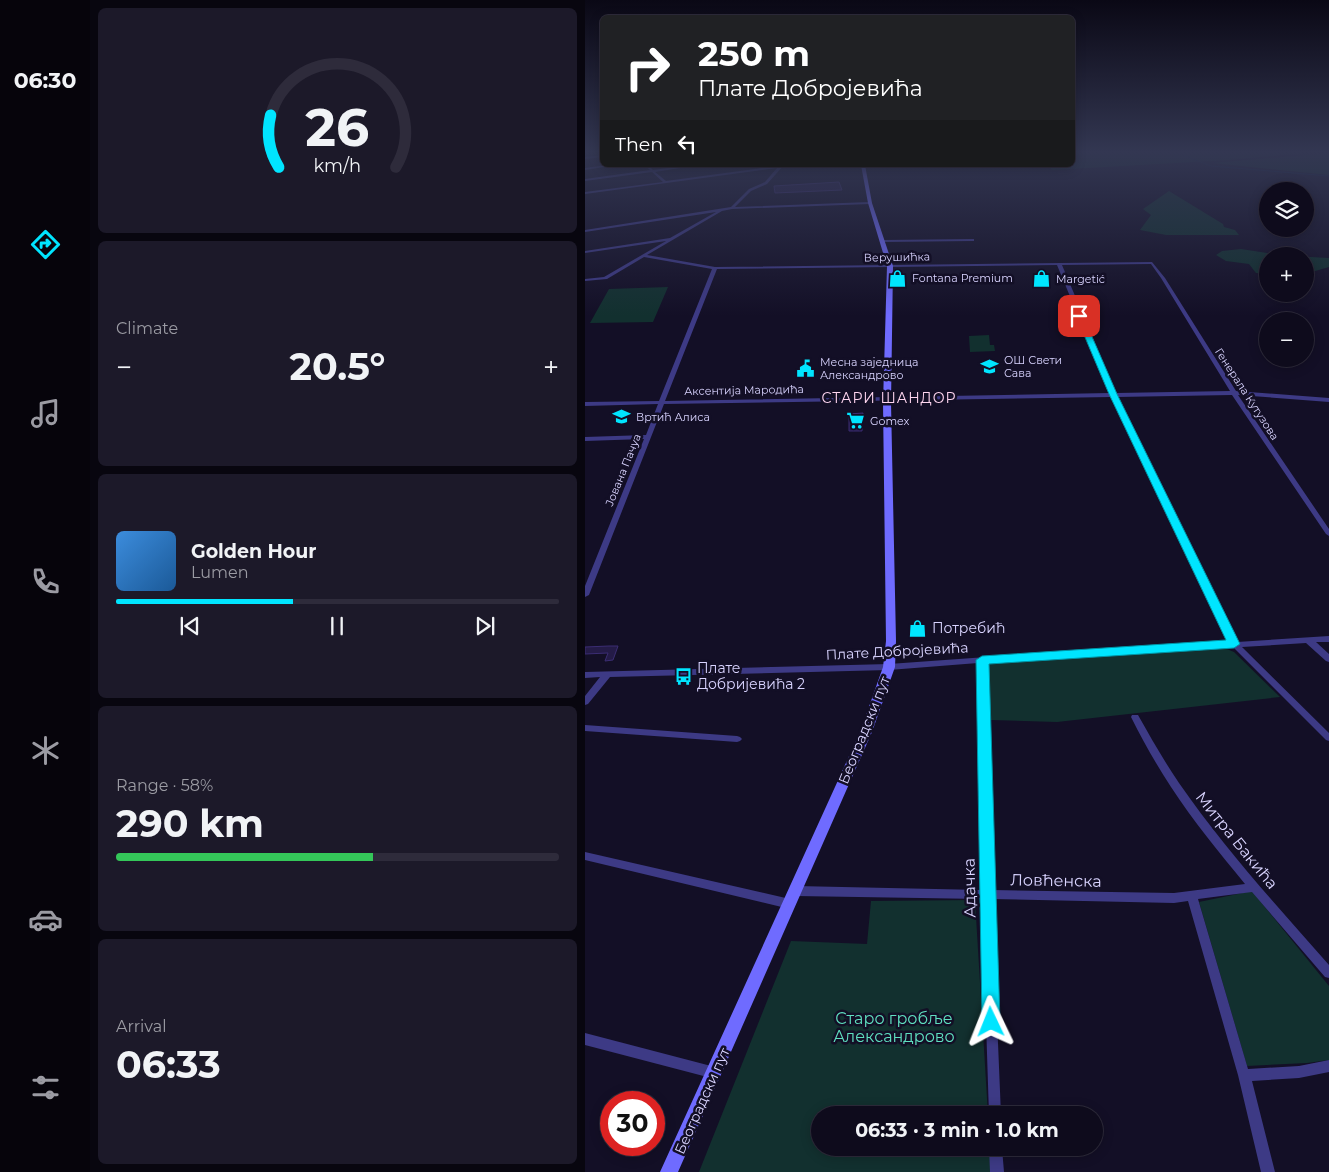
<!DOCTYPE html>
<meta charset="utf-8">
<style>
:root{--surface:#0e0b1c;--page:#1c1929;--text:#f1f3f6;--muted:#9b9ba3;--line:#2e2b3b;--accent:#00e5ff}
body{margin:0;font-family:Montserrat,sans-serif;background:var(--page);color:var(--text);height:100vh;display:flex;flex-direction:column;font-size:19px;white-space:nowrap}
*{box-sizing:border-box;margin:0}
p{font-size:16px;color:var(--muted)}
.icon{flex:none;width:28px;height:28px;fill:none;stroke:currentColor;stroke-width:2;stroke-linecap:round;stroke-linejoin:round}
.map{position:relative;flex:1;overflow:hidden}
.details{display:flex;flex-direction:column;gap:8px;padding:8px;background:#08060f;width:495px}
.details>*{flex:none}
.hud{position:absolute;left:15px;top:15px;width:475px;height:152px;border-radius:8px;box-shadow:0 2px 12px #0003,0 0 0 1px var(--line);background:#202124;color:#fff;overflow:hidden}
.fabs{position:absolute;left:674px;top:182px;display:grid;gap:10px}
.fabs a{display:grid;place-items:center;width:55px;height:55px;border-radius:50%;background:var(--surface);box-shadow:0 2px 12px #0003,0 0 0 1px var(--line);font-size:25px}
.speed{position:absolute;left:15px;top:1091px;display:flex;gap:10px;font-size:25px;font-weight:700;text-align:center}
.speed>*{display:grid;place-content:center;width:65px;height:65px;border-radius:50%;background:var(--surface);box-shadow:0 2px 12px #0003,0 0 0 1px var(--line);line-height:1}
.speed .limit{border:8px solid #d22;background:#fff;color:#111}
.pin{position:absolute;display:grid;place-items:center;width:42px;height:42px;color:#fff;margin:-21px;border-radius:10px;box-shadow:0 2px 8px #0006}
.me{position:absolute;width:55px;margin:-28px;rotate:358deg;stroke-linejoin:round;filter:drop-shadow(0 0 4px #0008)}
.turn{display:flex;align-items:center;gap:18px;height:105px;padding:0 15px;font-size:22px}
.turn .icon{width:65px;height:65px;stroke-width:2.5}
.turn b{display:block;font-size:35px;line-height:42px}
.then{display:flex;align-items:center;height:48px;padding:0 15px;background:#0003;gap:10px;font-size:19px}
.big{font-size:38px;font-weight:700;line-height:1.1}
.details .widget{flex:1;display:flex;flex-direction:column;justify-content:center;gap:8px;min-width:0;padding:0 18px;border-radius:8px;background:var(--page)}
.details .dial{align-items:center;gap:0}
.dial svg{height:130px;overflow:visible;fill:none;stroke:var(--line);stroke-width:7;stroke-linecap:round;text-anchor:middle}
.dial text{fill:var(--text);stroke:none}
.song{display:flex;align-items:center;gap:15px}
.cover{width:60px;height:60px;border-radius:8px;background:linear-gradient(135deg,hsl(210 70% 55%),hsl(210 70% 35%))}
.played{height:5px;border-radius:2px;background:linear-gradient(90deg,var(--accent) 40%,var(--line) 40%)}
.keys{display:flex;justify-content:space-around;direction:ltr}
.heat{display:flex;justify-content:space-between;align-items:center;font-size:28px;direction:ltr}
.charge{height:8px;border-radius:4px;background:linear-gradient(90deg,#34c759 58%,var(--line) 0)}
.trip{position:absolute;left:226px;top:1106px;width:292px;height:50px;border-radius:25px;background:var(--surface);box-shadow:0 2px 12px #0003,0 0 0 1px var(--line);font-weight:700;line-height:50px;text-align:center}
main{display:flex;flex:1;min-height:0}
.tabs{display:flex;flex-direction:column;width:90px;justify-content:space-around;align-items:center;background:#06040b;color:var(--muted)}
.tabs .icon{width:35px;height:35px}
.tabs .current{color:var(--accent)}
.tabs b{font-size:22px;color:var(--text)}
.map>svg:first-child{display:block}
.green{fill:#12302f}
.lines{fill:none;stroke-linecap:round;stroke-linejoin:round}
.stream{stroke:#0a1f44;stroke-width:1}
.building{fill:#241b47;stroke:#3b2d73}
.street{fill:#3d3a85;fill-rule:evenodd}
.secondary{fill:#6f6bff;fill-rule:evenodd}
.route{fill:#00e5ff;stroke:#0095a6}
.labels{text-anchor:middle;stroke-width:5;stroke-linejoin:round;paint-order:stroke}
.far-street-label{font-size:11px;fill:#d9d4ff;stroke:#130f26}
.far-poi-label{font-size:11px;fill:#d9d4ff;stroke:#130f26;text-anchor:start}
.far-quarter-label{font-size:14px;letter-spacing:1px;fill:#ffd6f0;stroke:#130f26}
.poi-label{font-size:14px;fill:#d9d4ff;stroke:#130f26;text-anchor:start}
.street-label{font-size:14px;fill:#d9d4ff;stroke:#130f26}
.near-street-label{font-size:16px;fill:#d9d4ff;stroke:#130f26}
.near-park-label{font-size:16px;fill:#5fe0c0;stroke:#130f26}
</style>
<main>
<nav class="tabs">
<b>06:30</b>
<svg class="icon current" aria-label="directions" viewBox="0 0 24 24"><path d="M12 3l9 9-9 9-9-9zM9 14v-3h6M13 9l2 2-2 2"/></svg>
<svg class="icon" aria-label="music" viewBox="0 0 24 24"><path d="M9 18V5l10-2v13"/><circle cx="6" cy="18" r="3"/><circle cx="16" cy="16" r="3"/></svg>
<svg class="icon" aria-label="phone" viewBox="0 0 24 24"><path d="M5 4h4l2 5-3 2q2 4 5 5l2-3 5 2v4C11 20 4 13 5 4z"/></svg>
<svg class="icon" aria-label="climate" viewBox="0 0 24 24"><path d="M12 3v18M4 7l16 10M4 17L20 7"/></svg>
<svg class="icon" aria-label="car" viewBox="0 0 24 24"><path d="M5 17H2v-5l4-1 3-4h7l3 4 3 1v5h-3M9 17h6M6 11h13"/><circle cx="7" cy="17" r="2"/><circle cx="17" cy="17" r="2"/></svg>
<svg class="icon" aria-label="filters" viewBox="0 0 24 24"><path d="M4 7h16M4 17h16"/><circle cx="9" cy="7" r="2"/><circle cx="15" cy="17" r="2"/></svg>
</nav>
<section class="details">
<div class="widget dial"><svg viewBox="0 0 100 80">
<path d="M14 69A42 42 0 1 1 86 69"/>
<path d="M14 69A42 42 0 0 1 9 37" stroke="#00e5ff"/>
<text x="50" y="56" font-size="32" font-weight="700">26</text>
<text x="50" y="72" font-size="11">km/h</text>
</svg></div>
<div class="widget"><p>Climate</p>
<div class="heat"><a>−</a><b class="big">20.5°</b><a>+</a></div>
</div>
<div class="widget">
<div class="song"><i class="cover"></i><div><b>Golden Hour</b><p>Lumen</p></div></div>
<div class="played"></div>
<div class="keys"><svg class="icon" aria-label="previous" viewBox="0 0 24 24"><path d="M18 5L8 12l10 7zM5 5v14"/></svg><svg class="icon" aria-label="pause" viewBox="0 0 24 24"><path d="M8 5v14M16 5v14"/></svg><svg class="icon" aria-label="next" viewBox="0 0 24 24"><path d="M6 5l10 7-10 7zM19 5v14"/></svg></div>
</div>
<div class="widget"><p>Range · 58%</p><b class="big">290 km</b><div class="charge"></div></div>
<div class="widget"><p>Arrival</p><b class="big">06:33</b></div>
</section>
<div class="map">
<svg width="744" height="1172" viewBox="0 0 744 1172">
<rect width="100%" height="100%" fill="#130f26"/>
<g class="green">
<polygon points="488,152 731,152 645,160 467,170 463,165 488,165"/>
<polygon points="744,153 744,175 627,163"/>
<polygon points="584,191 638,224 639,227 650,230 654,235 581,235 555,230 566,215 558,209"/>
<polygon points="656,249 702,256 682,256 682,274 671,273 664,264 641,261 631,255 637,251"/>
<polygon points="708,256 744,258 744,267 720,274 720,256"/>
<polygon points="83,287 68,322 5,323 24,289"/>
<polygon points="404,335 405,345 409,345 410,351 385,352 384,336"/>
<polygon points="637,647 649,652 695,697 472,722 406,720 403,664"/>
<polygon points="667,891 744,986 744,1060 722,1063 662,1066 614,902"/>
<polygon points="390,900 403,1115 235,1115 235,1148 405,1148 406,1172 114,1172 206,941 282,944 286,901"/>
</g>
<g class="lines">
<polyline class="stream" points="590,152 626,166 744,176"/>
</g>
<g class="building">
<polygon points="254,182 257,190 190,193 189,186"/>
<polygon points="278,413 277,431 264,431 264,414"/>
<polygon points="24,646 33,646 28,660 20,661 23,653 0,654 0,647"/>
</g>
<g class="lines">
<g class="street">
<polygon points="18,155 18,157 0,159 0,157"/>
<polygon points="22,165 31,165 0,170 0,168"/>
<path d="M 59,165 L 63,165 L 68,170 L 105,165 L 114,165 L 70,172 L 81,181 L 199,165 L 182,184 L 166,191 L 150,207 L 285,202 L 287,203 L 285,204 L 147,209 L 137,211 L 62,255 L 130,267 L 567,262 L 580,278 L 651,391 L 744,398 L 744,402 L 653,395 L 744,529 L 744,536 L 741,534 L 647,395 L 532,397 L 652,642 L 744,636 L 744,642 L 731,642 L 744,654 L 744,662 L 741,661 L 721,643 L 657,647 L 744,733 L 744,741 L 741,740 L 648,647 L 401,663 L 407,890 L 589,893 L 660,884 C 634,852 608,821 586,787 C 571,764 558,741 546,717 L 547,715 L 553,715 C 566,738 579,761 594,783 C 639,848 692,906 744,965 L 744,978 L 740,977 L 667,892 L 613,899 L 663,1069 L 714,1066 L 744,1060 L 744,1072 L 714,1078 L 667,1081 L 690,1172 L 676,1172 L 653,1075 L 603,901 L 589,903 L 407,899 L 416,1115 L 404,1115 L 397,899 L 211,896 L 207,894 L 206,891 L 207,888 L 211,886 L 397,890 L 393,663 L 304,670 L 25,677 L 3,704 L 0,705 L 0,696 L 15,677 L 0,678 L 0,672 L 304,664 L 457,653 L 644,642 L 527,397 L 79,404 L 4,595 L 0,597 L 0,586 L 59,439 L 0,441 L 0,437 L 61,435 L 73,404 L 0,406 L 0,402 L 74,401 L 127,269 L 59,257 L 22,279 L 0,281 L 0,279 L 19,277 L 81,241 L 0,253 L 0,251 L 85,238 L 131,212 L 0,232 L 0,230 L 146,207 L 164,189 L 180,182 L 192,168 L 0,194 L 0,192 L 78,182 L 67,172 L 0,181 L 0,179 L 65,170 ZM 566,264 L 576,278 L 645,391 L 531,393 L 477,265 ZM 472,265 L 525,393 L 80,401 L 132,269 Z"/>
<polygon points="389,239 389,241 388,241 298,242 296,241 298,240"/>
<polygon points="0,725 152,736 155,737 157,739 155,741 152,742 0,731"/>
<polygon points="0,852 205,899 209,901 210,904 209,907 205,909 0,860"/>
<polygon points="0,1033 130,1067 134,1069 136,1073 134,1077 130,1079 0,1045"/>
<polygon points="404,1148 417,1148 419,1172 405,1172"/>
</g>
<polygon class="secondary" points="276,165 280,165 287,203 308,266 306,403 311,641 310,667 287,732 93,1172 75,1172 275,732 298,667 301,641 298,403 302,266 283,203"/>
</g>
<linearGradient id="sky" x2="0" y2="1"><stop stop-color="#0a0815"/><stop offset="0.48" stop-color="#333752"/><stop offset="1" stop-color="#333752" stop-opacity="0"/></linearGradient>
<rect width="744" height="316" fill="url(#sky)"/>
<polygon class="route" points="494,313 498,316 532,394 655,644 649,648 404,664 415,1022 413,1028 406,1030 400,1028 397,1022 391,660 397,656 641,640 524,394 491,316"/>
<defs>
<symbol id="shop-bare" viewBox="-9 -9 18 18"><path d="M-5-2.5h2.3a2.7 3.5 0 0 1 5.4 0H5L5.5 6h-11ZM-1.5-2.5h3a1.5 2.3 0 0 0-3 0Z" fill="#00e5ff" stroke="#130f26" stroke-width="2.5" paint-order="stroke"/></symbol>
<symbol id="school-bare" viewBox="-9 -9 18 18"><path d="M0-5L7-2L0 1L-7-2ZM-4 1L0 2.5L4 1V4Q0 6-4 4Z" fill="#00e5ff" stroke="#130f26" stroke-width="2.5" paint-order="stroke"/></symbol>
<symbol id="civic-bare" viewBox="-9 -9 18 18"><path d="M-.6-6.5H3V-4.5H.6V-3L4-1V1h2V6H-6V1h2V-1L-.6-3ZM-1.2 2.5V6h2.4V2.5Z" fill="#00e5ff" stroke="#130f26" stroke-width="2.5" paint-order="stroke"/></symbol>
<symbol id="supermarket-bare" viewBox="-9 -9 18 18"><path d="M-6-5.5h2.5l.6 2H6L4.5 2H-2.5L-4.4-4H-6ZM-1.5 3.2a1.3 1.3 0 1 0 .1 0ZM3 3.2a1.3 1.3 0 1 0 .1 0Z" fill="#00e5ff" stroke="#130f26" stroke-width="2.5" paint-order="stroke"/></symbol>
<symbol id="bus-bare" viewBox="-9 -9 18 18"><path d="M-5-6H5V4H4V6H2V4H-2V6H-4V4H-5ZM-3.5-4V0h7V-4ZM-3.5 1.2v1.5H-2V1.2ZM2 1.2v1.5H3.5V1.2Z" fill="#00e5ff" stroke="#130f26" stroke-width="2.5" paint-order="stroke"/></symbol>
</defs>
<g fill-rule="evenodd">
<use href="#shop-bare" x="300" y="266" width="25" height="25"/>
<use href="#shop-bare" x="444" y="266" width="25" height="25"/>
<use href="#school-bare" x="392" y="354" width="25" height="25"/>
<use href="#civic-bare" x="208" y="356" width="25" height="25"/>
<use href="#school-bare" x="24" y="404" width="25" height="25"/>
<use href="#supermarket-bare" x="258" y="408" width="25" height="25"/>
<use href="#shop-bare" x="320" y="616" width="25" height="25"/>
<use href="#bus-bare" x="86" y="664" width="25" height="25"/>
</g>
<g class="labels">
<g class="far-street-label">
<text transform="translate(312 257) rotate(-1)" y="4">Верушићка</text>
<text transform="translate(159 390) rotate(-1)" y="4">Аксентија Мародића</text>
<text transform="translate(662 394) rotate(57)" y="4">Генерала Кутузова</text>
<text transform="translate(38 470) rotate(-68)" y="4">Јована Пачуа</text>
</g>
<g class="far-poi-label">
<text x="327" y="282">Fontana Premium</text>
<text x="471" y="283">Margetić</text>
<text x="419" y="364">ОШ Свети<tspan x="419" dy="13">Сава</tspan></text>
<text x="235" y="366">Месна заједница<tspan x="235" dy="13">Александрово</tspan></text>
<text x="51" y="421">Вртић Алиса</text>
<text x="285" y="425">Gomex</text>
</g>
<g class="far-quarter-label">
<text x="304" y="403">СТАРИ ШАНДОР</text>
</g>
<g class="poi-label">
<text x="347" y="633">Потребић</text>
<text x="112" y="673">Плате<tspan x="112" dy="16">Добријевића 2</tspan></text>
</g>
<g class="street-label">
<text transform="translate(312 651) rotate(-3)" y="5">Плате Добројевића</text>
<text transform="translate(279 730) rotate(-68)" y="5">Београдски пут</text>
<text transform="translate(117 1101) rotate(-66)" y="5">Београдски пут</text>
</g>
<g class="near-street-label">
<text transform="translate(652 840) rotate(51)" y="6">Митра Бакића</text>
<text transform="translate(471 880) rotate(1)" y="6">Ловћенска</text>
<text transform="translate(384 888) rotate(-91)" y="6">Адачка</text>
</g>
<g class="near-park-label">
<text x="309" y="1024">Старо гробље<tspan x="309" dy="18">Александрово</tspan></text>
</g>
</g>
</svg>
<div class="fabs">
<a><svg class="icon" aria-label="layers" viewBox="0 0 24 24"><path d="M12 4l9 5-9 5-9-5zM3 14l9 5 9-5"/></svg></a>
<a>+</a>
<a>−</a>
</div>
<div class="speed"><div class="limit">30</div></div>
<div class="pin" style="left:494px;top:316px;background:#d93025"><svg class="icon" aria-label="arrive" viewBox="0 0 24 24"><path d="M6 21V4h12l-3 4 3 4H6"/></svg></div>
<svg class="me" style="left:406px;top:1022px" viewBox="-20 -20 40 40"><path d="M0-17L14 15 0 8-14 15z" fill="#00e5ff" stroke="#fff" stroke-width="4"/></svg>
<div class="trip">06:33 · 3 min · 1.0 km</div>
<div class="hud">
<div class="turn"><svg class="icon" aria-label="right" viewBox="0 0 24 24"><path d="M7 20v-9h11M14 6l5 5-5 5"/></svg><div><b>250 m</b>Плате Добројевића</div></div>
<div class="then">Then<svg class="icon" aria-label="left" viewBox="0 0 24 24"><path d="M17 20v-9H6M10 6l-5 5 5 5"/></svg></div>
</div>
</div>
</main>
